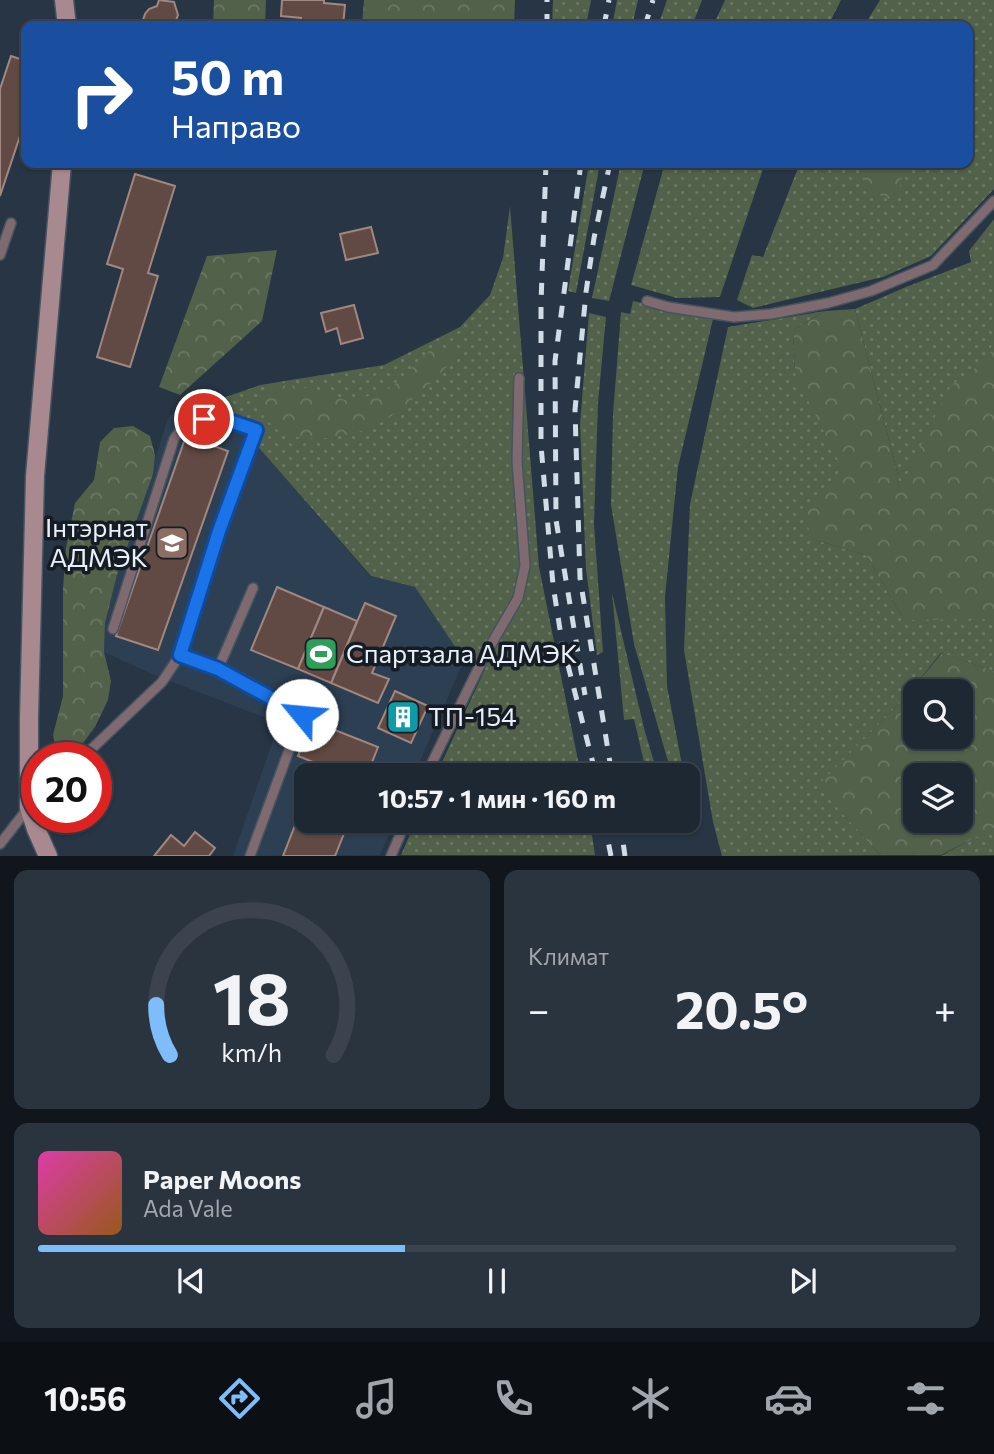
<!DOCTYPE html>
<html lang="ru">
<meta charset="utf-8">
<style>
:root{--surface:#1d2833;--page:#2a343f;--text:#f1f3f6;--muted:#a0a6ac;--line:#3b444e;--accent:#7ebdf9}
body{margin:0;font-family:Commissioner,sans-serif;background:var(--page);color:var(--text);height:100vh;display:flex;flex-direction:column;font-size:26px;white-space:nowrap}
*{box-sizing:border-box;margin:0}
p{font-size:23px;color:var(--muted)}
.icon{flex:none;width:38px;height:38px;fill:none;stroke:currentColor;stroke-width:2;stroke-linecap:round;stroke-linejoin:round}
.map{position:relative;height:856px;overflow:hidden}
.panel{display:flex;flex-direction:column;gap:14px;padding:14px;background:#10161c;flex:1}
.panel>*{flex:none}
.guide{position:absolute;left:21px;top:21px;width:952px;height:147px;border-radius:14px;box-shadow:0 2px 5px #0004,0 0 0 2px var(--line);background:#1a4fa0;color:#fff;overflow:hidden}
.fabs{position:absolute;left:903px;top:679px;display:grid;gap:14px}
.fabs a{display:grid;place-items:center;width:70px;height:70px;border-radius:14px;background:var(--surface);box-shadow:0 2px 5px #0004,0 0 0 2px var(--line);font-size:35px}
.speed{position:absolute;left:21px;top:742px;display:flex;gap:14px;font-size:35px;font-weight:700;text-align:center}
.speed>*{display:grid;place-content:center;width:91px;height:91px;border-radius:50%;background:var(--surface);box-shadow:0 2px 5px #0004,0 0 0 2px var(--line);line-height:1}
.speed .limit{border:10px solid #d22;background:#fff;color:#111}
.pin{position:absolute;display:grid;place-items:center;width:60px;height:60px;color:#fff;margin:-30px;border:4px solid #fff;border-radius:50%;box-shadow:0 2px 7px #0007}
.me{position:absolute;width:77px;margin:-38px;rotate:298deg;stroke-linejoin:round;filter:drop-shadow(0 0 5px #0008)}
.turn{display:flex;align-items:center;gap:24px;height:147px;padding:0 35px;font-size:32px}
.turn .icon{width:91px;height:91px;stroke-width:2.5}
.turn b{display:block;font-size:49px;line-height:60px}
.big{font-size:52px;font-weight:700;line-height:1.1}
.panel .widget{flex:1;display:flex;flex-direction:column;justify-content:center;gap:10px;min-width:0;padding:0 24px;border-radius:14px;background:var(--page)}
.panel .dial{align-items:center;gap:0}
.dial svg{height:182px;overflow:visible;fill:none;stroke:var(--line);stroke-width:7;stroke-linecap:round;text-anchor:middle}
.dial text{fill:var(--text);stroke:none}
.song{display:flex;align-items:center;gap:21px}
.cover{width:84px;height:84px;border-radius:10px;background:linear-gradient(135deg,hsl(320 70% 55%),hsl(30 70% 35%))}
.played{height:7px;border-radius:4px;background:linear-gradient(90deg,var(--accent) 40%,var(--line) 40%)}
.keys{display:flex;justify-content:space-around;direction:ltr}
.heat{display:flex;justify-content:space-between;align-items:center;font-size:38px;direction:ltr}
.panel .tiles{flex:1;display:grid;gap:14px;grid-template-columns:1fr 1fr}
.widget:last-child{grid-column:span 2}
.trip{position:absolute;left:294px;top:763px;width:406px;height:70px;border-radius:14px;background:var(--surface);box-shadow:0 2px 5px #0004,0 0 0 2px var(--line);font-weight:700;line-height:70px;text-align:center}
.dock{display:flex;height:112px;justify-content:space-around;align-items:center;background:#0c1014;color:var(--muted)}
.dock .icon{width:49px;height:49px}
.dock .current{color:var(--accent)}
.dock b{font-size:32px;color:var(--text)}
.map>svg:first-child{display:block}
.built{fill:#2d4053}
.grass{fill:url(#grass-dots)}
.forest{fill:url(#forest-crowns);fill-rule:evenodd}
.building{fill:#614a43;stroke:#a0877f;stroke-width:2}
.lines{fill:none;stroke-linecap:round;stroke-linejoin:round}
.lane-casing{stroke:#465361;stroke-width:12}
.secondary-casing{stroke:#465361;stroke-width:21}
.lane{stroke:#7f6b6f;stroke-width:9}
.secondary{stroke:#a88990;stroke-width:18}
.rail{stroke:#d2dce7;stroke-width:5;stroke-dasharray:12 12;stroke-linecap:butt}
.route-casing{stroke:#114b97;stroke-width:18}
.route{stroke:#1a73e8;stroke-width:12}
.labels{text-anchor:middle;stroke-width:7;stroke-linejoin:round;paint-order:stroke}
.poi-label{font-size:26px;fill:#e8f1fb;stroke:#161c23;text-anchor:start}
</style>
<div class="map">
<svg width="994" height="856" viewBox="0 0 994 856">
<defs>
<pattern id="grass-dots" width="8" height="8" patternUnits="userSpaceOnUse" patternTransform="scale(1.75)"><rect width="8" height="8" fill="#526149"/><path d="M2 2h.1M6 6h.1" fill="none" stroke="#6b7864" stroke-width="1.8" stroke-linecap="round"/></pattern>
<pattern id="forest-crowns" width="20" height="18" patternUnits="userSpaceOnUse" patternTransform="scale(1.75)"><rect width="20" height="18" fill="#526149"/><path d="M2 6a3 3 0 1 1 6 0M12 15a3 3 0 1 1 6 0" fill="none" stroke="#6b7864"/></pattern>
</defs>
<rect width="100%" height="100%" fill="#273544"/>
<polygon class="built" points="217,400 370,576 415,587 464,660 414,775 306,775 306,821 395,821 380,855 233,856 279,723 152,674 104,652 105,623 117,575 169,416"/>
<g class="grass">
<polygon points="553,0 591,0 586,26 552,26"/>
<polygon points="617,0 638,0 632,26 612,26"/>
<polygon points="667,0 702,0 692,26 658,26"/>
<polygon points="725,0 841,0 828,26 713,26"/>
<polygon points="880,0 994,0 994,189 931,256 883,277 753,308 737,300 752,255 763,257 800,163 968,163 968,26 864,26"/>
<polygon points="589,163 600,163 576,293 568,291"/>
<polygon points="621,163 645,163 609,301 592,298"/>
<polygon points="665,163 765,163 720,297 677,298 631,285"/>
<polygon points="510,206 539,567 581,775 436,775 485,669 464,660 415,587 371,576 217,400 260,385 384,365 460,327 490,295 503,258"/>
<polygon points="994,219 994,671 941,653 901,702 818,786 880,855 722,856 713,822 684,650 690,504 728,327 825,311 793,330 795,373 844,470 812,539 866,555 903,618 898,475 855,309 906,287 971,262 969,251"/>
<polygon points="633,301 713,319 678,467 665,597 667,686 684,775 672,775 634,644 611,505 613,414 621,312 630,314"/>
<polygon points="589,313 606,317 598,403 594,524 603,652 597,655 586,569 580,424"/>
<polygon points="612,593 645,732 658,775 647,775 634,719 624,720"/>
<polygon points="416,821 590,821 595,855 401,855"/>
<polygon points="994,828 994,855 941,856 990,829"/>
</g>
<g class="forest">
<polygon points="214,0 266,0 265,26 213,26"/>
<polygon points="364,0 515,0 514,26 362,26"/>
<polygon points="859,163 905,163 897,202 865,189"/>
<polygon points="277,250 262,321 180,395 159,387 207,256"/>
<polygon points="855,309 898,475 899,490 950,386 990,358 994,326 994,619 904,620 866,555 812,539 802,509 843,470 795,374 793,330 825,311"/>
<path d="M 439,347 L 449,349 L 456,355 C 443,374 404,409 384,421 C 349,441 260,456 260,395 L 277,385 L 298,386 L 346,400 L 366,397 L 394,385 L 429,351 Z"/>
<polygon points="133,426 150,436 155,455 153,474 117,575 105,623 104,652 111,681 108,700 95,727 83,743 67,756 57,754 53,735 63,696 63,588 66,548 75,503 94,480 100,442 114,428"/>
<path d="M 942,653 L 994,671 L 994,828 L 941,855 L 880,855 L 817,786 L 901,702 ZM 915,691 L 961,691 L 961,737 L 915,737 ZM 915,775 L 961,775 L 961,821 L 915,821 Z"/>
</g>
<g class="building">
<polygon points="159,0 174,2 178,15 174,26 141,26 145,14 149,9 157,6"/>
<polygon points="282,0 324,0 324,3 345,5 343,26 300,26 301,18 281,16"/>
<polygon points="11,56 26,61 26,118 0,196 0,89"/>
<polygon points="135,174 175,186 148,273 158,276 130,367 97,357 123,269 107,264"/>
<polygon points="371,227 378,253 346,260 340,234"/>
<polygon points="354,305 363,338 341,344 337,328 326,332 321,313"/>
<polygon points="186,436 228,451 158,650 116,636"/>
<polygon points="277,587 324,607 298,669 251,650"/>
<polygon points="365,603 396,616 372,673 389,679 378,703 331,683"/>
<polygon points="324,607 357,621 331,683 298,669"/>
<polygon points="395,691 428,706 411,743 378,728"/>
<polygon points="312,721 378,747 367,775 345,775 298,756"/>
<polygon points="319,765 345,775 315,775"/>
<polygon points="306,797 306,821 349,821 335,856 283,856"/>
<polygon points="195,832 215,848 209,856 154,856 171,835 184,846"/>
</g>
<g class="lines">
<defs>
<g id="lane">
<polyline points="0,255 11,223"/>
<polyline points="647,301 668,307 734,317 771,314 828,303 871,291 933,265 994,201"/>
<polyline points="180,655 218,669 302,715 250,856"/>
<polyline points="218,669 253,588"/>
<polyline points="82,758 162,682 180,655 219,531 256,430 221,418 186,421 174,439 113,629"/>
<polyline points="426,775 485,655 518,598 525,566 517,461 519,378"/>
<polyline points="0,844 29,807"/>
<polyline points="391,856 406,821"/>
</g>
<g id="secondary">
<polyline points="64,0 67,26"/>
<polyline points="48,856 36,829 29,807 29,719 35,476 62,163"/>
</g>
</defs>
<use href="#lane" class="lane-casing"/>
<use href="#secondary" class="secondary-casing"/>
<use href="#lane" class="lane"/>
<use href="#secondary" class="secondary"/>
<g class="rail">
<polyline points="547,26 547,0"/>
<polyline points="604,26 609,0"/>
<polyline points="645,26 653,0"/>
<polyline points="546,163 541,303 541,445 553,585 562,642 596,775"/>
<polyline points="581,163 555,361 556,520 585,695"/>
<polyline points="610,163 594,238 586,292 575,410 580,578 612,775"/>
<polyline points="604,821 611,856"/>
<polyline points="620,821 625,856"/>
</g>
</g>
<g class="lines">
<defs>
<polyline id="route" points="204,419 221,418 256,430 219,531 180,655 218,669 302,715"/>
</defs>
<use href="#route" class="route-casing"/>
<use href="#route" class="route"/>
</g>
<defs>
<symbol id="university-square" viewBox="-11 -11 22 22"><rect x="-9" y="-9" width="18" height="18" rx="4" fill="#8d6e63" stroke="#161c23"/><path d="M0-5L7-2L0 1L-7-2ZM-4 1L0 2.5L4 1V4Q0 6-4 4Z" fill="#fff"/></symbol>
<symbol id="stadium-square" viewBox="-11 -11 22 22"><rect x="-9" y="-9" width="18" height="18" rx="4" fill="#2e9e5b" stroke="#161c23"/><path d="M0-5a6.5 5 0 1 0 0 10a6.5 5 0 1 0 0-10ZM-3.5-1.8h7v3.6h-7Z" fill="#fff"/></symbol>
<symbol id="building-square" viewBox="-11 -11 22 22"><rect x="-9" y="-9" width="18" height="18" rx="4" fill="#0f9aa8" stroke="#161c23"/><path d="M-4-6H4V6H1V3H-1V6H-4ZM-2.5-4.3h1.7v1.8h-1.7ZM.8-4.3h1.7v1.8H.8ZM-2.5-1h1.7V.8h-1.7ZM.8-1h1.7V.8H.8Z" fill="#fff"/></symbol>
</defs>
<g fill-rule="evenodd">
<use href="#university-square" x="153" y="524" width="38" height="38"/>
<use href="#stadium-square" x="302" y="635" width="38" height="38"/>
<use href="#building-square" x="384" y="698" width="38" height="38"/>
</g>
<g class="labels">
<g class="poi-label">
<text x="148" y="537" text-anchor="end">Інтэрнат<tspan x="148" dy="30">АДМЭК</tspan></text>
<text x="346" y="663">Спартзала АДМЭК</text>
<text x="428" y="726">ТП-154</text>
</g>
</g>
</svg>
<div class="fabs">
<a><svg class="icon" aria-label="search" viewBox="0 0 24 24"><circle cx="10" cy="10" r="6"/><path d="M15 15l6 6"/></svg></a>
<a><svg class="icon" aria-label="layers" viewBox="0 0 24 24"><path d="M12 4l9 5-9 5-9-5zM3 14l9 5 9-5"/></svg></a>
</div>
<div class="speed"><div class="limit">20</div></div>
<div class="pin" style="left:204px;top:419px;background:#d93025"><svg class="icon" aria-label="arrive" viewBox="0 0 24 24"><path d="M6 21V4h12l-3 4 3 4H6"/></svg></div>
<svg class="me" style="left:302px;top:715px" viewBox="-20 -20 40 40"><circle r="19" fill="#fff"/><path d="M0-13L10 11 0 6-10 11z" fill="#1a73e8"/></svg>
<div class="trip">10:57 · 1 мин · 160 m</div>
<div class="guide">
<div class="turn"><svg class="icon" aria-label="right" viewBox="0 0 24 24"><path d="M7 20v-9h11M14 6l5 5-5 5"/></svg><div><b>50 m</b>Направо</div></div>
</div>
</div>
<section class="panel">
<div class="tiles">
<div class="widget dial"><svg viewBox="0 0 100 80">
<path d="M14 69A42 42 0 1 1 86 69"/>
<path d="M14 69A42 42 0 0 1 8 47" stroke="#7ebdf9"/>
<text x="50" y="56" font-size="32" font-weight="700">18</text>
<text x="50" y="72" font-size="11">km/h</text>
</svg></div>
<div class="widget"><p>Климат</p>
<div class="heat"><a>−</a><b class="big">20.5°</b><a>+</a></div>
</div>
<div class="widget">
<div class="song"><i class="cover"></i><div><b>Paper Moons</b><p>Ada Vale</p></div></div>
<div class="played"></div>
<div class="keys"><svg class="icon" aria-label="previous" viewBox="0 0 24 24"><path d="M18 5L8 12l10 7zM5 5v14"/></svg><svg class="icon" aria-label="pause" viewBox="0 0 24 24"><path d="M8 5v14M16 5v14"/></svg><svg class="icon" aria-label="next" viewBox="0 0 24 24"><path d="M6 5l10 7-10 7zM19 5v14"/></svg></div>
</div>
</div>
</section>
<nav class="dock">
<b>10:56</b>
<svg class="icon current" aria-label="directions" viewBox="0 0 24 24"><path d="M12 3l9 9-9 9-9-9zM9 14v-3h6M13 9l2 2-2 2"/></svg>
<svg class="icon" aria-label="music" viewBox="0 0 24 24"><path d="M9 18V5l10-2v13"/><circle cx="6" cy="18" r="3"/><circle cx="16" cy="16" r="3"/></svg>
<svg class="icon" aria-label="phone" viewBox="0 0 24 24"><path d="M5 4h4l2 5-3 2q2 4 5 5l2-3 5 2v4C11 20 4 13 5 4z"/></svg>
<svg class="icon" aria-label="climate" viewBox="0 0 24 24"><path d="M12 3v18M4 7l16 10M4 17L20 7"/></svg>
<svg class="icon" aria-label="car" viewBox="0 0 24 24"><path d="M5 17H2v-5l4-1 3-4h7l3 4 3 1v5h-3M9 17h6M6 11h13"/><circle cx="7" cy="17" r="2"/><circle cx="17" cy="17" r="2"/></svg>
<svg class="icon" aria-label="filters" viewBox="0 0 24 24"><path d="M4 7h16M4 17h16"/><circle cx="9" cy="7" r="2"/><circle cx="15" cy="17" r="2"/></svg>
</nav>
